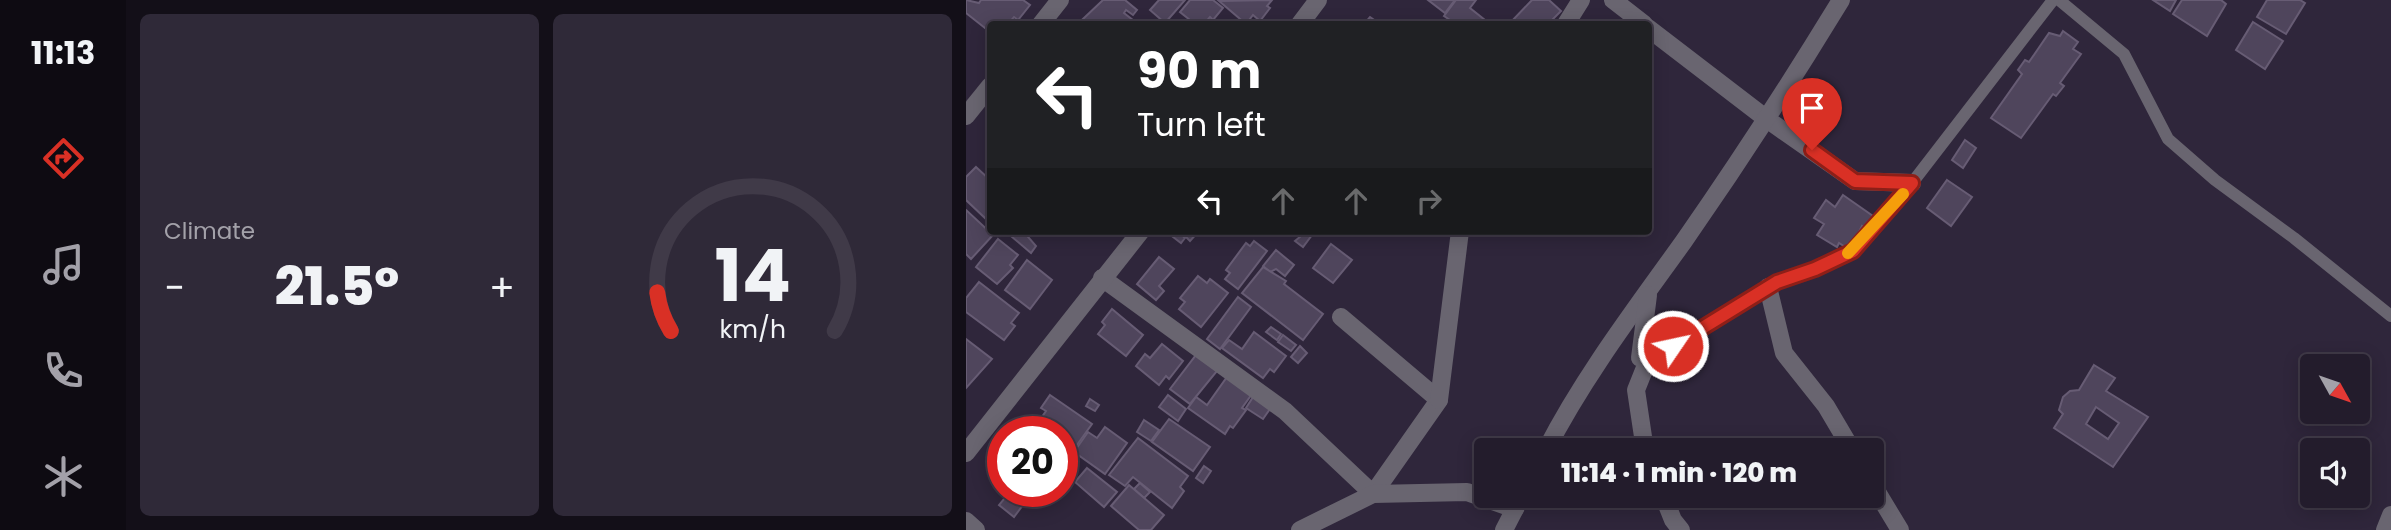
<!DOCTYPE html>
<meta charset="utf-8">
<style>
:root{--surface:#231c2c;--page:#2f2938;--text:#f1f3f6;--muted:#a3a1a9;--line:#403a48;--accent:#d93025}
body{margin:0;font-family:Poppins,sans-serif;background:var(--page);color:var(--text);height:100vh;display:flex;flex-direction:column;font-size:26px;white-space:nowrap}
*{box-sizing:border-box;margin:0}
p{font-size:23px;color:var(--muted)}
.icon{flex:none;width:38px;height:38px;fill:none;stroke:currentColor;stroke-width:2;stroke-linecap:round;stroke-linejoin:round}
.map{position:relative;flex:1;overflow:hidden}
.details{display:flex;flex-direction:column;gap:14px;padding:14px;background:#130f18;width:840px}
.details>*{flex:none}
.top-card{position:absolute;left:21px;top:21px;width:665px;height:214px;border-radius:7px;box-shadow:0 4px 18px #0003,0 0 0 2px var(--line);background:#202124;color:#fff;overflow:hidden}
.needle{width:46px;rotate:130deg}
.controls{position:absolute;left:1334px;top:354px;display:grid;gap:14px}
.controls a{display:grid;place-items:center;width:70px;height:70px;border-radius:7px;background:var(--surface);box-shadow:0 4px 18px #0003,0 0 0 2px var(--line);font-size:35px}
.speed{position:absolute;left:21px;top:416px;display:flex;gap:14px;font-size:35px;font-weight:700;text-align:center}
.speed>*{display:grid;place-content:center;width:91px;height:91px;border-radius:50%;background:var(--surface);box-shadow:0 4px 18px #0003,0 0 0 2px var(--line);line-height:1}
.speed .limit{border:10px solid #d22;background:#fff;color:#111}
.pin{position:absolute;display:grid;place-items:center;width:60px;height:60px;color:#fff;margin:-72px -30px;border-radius:50% 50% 50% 0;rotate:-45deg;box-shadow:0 0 7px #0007}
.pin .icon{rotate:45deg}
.me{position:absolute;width:77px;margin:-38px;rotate:56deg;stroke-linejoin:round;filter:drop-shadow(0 0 5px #0008)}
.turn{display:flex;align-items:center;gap:24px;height:147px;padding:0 35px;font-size:32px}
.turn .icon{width:91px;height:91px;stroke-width:2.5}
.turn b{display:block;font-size:49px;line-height:60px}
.lanes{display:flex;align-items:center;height:66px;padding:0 35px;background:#0003;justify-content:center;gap:35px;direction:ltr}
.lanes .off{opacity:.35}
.big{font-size:52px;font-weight:800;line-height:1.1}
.details .card{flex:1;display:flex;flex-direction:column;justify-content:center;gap:10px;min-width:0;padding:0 24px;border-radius:10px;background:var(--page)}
.details .dial{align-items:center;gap:0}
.dial svg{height:182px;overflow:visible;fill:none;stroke:var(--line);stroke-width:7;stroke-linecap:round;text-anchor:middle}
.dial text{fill:var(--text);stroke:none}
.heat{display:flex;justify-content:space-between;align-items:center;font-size:38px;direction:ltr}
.details .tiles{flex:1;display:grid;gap:14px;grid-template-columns:repeat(2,1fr)}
.trip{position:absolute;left:508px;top:438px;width:410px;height:70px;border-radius:7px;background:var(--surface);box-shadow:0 4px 18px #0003,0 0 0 2px var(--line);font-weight:800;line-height:70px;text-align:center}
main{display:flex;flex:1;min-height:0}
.dock{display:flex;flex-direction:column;width:126px;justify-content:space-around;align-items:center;background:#0e0b12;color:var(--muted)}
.dock .icon{width:49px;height:49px}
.dock .selected{color:var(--accent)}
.dock b{font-size:32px;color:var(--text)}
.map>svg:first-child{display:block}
.building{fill:#4f455c;stroke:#675c74;stroke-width:2;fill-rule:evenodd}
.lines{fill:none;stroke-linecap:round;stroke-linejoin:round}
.service{stroke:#696570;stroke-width:12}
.minor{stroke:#696570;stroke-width:18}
.route-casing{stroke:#8d1f18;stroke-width:18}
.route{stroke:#d93025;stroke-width:12}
.slow{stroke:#f59e0b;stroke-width:12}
</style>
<main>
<nav class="dock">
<b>11:13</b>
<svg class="icon selected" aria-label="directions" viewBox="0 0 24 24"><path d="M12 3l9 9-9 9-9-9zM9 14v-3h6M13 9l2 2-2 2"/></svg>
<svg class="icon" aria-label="music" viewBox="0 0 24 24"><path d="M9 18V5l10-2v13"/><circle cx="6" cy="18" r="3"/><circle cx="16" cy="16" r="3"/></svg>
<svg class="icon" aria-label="phone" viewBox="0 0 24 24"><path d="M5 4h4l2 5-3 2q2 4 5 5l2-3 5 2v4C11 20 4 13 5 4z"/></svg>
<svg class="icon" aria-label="climate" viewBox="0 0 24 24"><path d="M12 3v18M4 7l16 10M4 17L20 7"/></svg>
</nav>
<section class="details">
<div class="tiles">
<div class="card"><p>Climate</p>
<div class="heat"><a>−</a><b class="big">21.5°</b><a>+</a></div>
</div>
<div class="card dial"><svg viewBox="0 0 100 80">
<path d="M14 69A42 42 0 1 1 86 69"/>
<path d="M14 69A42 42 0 0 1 8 52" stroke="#d93025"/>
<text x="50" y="56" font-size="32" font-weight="700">14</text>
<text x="50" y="72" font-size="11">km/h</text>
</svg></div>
</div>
</section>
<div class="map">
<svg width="1425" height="530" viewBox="0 0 1425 530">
<rect width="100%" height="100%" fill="#2f263b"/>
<g class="building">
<polygon points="0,0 13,3 15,0 57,0 64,5 52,20 48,17 42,24 24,24 24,32 0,13"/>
<polygon points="137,0 159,0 171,10 167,15 160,10 158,13 172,24 124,24 117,19"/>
<polygon points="193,0 219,0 199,23 184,10"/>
<polygon points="224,0 247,0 257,8 247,20 244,17 238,24 229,24 214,12"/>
<polygon points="306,0 301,6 304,8 294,21 287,15 280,24 253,1"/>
<polygon points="462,0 489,0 479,13"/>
<polygon points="490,0 510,0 504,8 524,24 490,24 478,16"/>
<polygon points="566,0 583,0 595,11 582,24 543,24"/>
<polygon points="1187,0 1210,0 1204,11"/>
<polygon points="1216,0 1255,0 1260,4 1241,36 1207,14"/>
<polygon points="1301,0 1334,0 1339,3 1320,34 1291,17"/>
<polygon points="404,17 414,24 398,24"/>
<polygon points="1287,22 1317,41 1299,69 1270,50"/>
<polygon points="1097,31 1112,42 1107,49 1115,54 1094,83 1098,86 1090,96 1087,94 1055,138 1025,118 1056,74 1052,70 1059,60 1063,62 1083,33 1094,36"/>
<polygon points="999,140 1010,148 997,168 986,160"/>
<polygon points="10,167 24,180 24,215 20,219 0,200 0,177"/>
<polygon points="981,180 1006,197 985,226 961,208"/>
<polygon points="877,195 907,216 899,229 896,226 884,250 873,243 871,247 851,235 858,224 848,218 860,200 869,207"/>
<polygon points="0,210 27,235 5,259 0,254"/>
<polygon points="39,231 57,231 70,246 65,253"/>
<polygon points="214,231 233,231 224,241"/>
<polygon points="341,231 349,231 337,247 329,241"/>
<polygon points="212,232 219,238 215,243 207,237"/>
<polygon points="32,239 52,255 44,265 47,268 31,284 10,267"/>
<polygon points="288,241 301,251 272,289 259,279 264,273 260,270 280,243 284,246"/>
<polygon points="365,244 386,260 367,283 347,268"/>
<polygon points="310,250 328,265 319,276 310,269 304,272 297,266"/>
<polygon points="193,257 208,269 193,286 198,291 190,300 171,284"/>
<polygon points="61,260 86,280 64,309 39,290"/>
<polygon points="297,267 320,281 318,284 357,314 337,340 276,293"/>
<polygon points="232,276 241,283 244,279 262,293 235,327 213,309 219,302 214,298"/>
<polygon points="13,282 53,313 45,323 49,326 38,340 0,312 0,298"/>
<polygon points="272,297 285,307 254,349 241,339"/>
<polygon points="146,309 177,335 160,356 132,334 139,325 136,322"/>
<polygon points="305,327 315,334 311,340 300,332"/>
<polygon points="288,332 320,356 308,372 304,369 297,378 256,348 263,340 276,349"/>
<polygon points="317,335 330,345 325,351 312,342"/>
<polygon points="0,339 26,359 0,388"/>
<polygon points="196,344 217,361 203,379 200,376 193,385 170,366 179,354 184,358"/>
<polygon points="334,346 341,353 332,363 325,357"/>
<polygon points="230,355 251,371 224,404 204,389"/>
<path d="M 1128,365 L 1149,378 L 1140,391 L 1182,417 L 1147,467 L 1088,428 L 1097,414 L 1093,410 L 1097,397 L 1104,391 L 1113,390 ZM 1130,407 L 1153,423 L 1142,439 L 1120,424 Z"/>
<polygon points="261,377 286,394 276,408 280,410 267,428 264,426 259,434 222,408 230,397 241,405"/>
<polygon points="289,394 306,406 297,419 280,408"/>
<polygon points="84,395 126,424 108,449 96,441 96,432 84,432 71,424 80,411 75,408"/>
<polygon points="202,395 220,409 212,421 193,407"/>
<polygon points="124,399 133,405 129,411 120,406"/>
<polygon points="203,419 244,447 227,471 186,442"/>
<polygon points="178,420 193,430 185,441 171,432"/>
<polygon points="68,422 81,432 60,432"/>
<polygon points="139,427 161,443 139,474 108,452 122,432 131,438"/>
<polygon points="172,438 222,476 214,487 218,491 206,508 167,477 159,486 143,475"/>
<polygon points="96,443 104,449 96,460"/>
<polygon points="37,463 37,481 28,474"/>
<polygon points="238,466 245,471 237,483 230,478"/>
<polygon points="121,468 151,492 138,507 109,482"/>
<polygon points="174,483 184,492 178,498 168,489"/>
<polygon points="163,485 198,515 185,530 173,530 145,506"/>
<polygon points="51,492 65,492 60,499"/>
<polygon points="42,494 57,505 48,517 33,505"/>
</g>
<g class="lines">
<g class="service">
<polyline points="1093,0 1158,54 1202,139 1249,180 1328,238 1425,316"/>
<polyline points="682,360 811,282 849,269 886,251 946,183 1087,0"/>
</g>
<g class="minor">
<polyline points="647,0 678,24"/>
<polyline points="75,24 94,0"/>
<polyline points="334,24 352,0"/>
<polyline points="600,24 615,0"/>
<polyline points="682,28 802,120 889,181 946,183"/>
<polyline points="0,116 24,86"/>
<polyline points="136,278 319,411 407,494 473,400 375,317"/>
<polyline points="802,287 818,353 860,406 886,450"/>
<polyline points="473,400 494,231"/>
<path d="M 580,450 C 618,376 670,308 718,241 C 773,162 825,82 875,0"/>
<polyline points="679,450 670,390 682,360 674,358 682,295"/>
<polyline points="0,453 175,231"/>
<polyline points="905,482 934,530"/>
<polyline points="697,495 707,520 715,530"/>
<polyline points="0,521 10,530"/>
<polyline points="334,530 407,494 501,492 549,509"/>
<polyline points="538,530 556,495"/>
<polyline points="1419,530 1425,515"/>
</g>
</g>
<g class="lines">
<defs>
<polyline id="route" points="707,346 811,282 849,269 887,251 946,183 889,181 846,150"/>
</defs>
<use href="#route" class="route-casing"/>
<use href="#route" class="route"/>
<polyline class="slow" points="882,253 937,194"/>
</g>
</svg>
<div class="controls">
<a><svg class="needle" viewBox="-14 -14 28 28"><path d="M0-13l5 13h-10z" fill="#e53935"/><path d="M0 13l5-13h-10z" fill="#a3a1a9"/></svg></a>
<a><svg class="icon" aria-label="sound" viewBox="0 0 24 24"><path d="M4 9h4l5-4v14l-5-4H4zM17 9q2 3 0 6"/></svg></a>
</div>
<div class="speed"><div class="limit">20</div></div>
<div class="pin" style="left:846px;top:150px;background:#d93025"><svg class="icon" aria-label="arrive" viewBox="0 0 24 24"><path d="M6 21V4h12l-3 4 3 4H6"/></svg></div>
<svg class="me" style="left:707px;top:346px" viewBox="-20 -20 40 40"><circle r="17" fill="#d93025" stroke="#fff" stroke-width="3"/><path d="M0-11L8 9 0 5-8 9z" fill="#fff"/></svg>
<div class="trip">11:14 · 1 min · 120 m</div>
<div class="top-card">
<div class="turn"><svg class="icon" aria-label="left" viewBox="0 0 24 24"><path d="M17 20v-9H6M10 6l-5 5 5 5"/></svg><div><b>90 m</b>Turn left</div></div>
<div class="lanes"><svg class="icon" aria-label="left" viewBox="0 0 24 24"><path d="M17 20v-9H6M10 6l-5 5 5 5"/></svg><svg class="icon off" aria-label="ahead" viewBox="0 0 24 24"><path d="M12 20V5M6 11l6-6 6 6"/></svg><svg class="icon off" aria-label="ahead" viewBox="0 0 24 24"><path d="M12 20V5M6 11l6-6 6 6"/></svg><svg class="icon off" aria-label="right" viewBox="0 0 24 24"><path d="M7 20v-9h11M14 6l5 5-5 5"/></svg></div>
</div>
</div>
</main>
